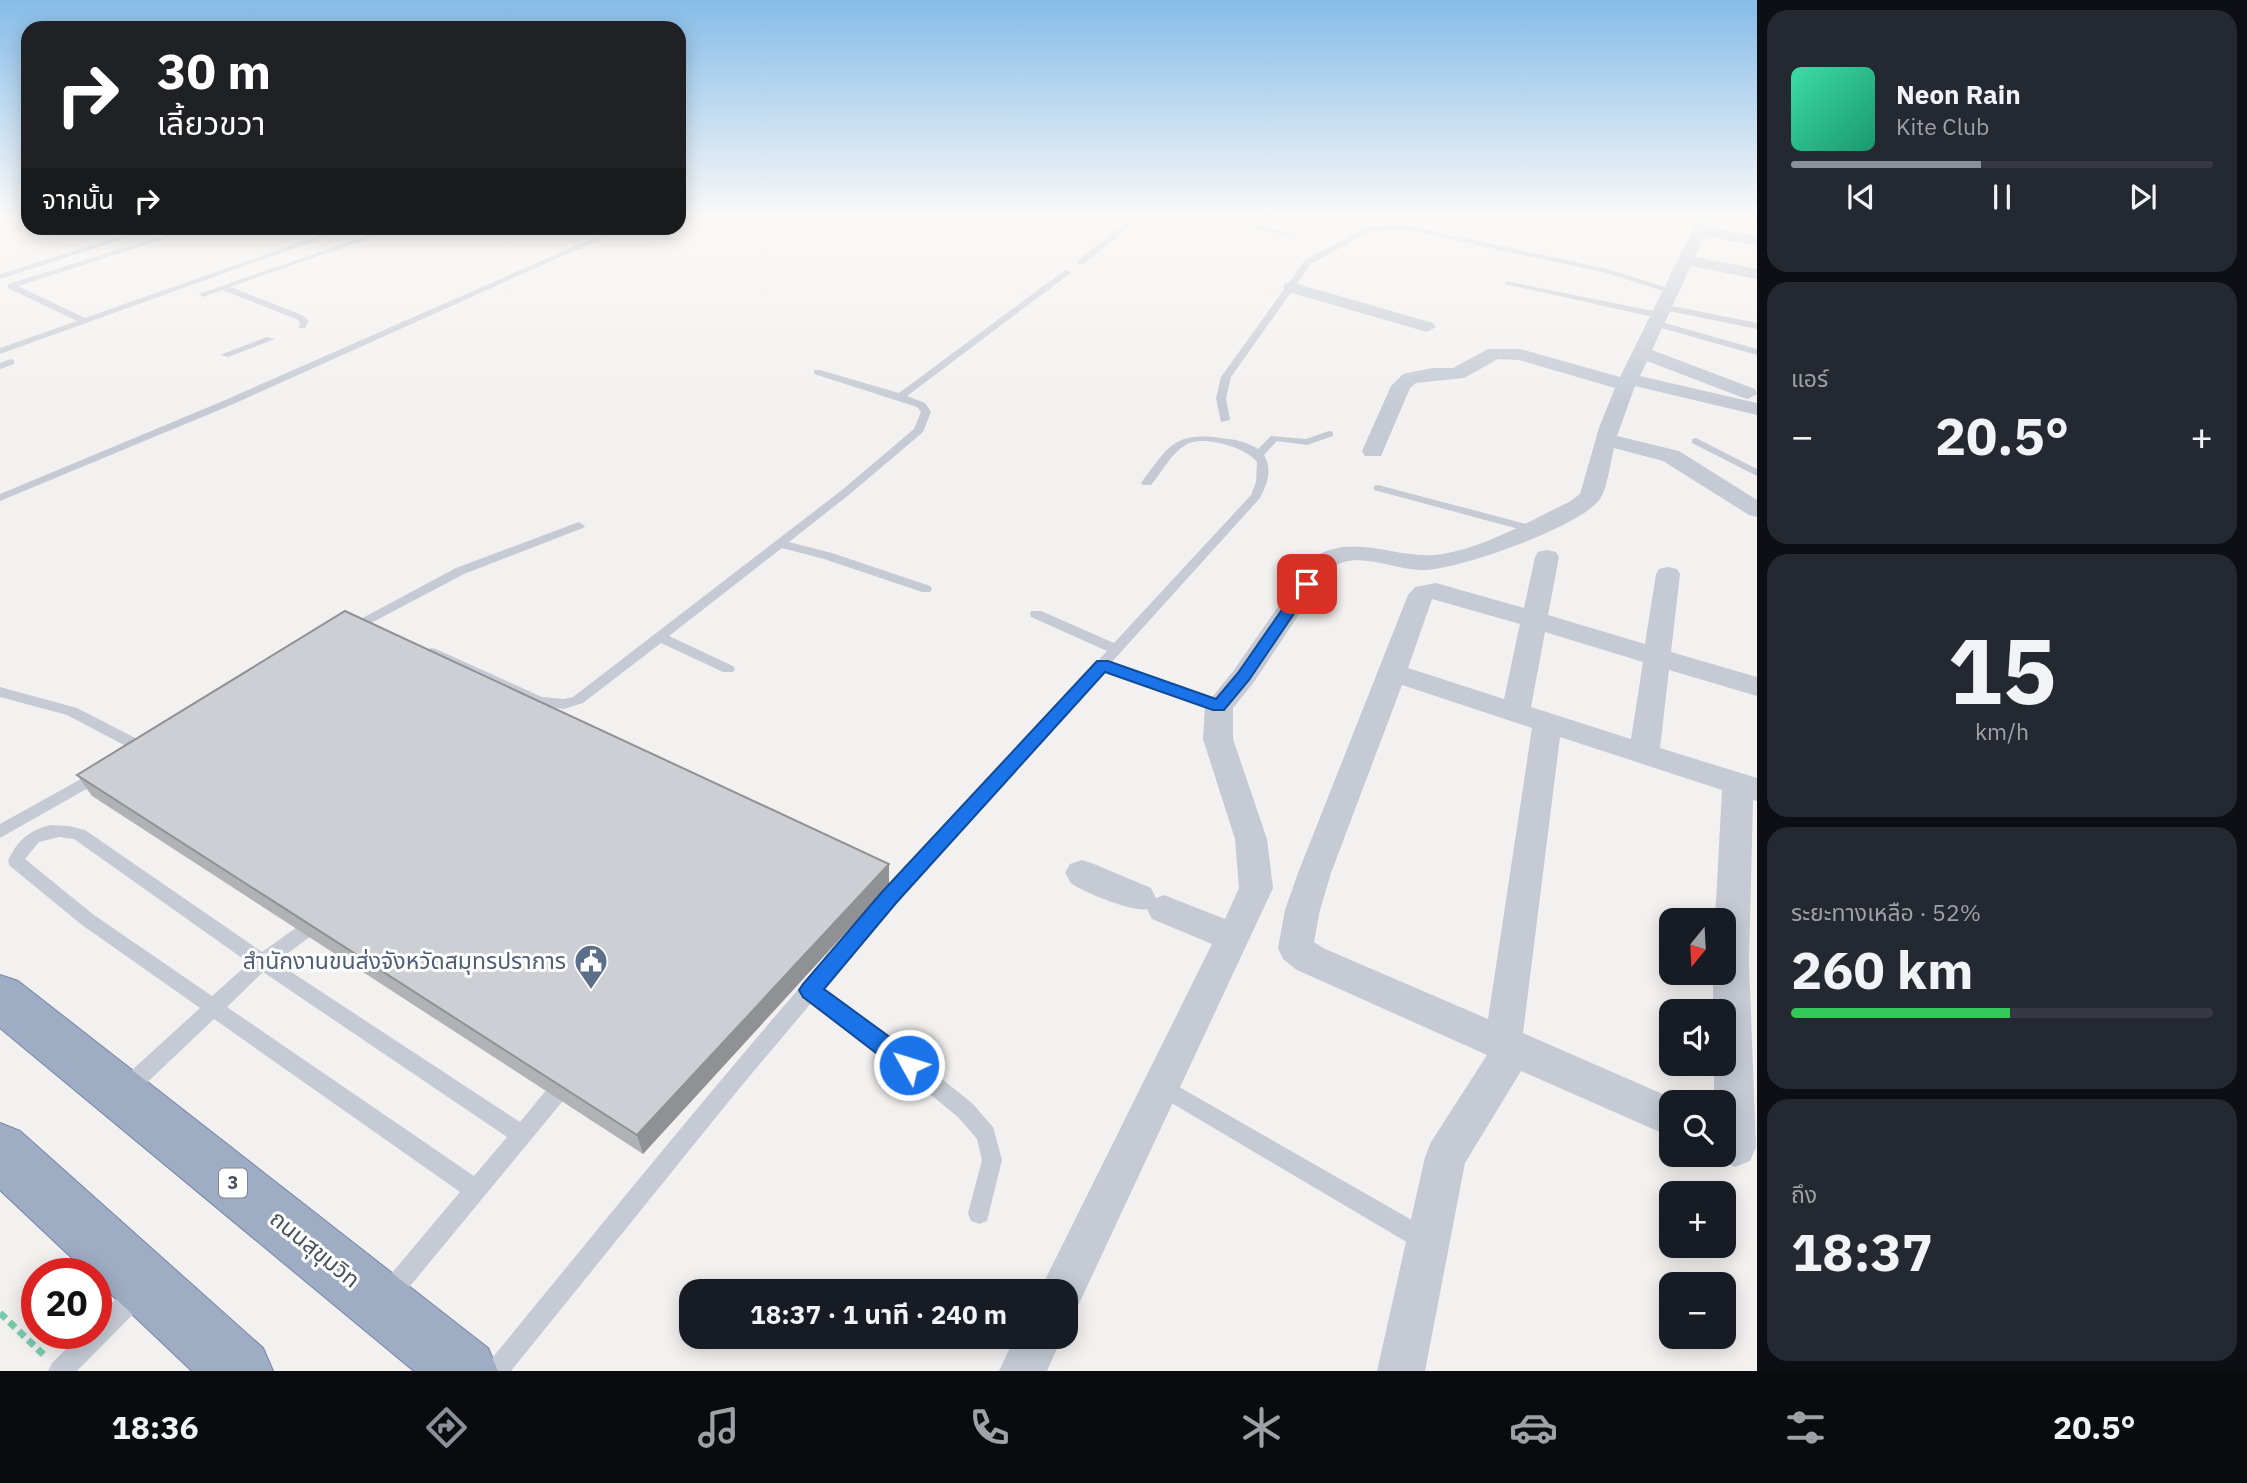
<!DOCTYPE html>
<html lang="th">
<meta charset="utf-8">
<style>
:root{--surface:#171b24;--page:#242831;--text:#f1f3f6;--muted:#9ea1a6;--line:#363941;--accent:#8c9099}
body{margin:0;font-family:"IBM Plex Sans","Noto Sans Thai",sans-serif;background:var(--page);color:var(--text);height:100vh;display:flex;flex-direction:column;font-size:26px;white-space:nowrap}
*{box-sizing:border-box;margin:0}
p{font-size:23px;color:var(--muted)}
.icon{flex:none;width:38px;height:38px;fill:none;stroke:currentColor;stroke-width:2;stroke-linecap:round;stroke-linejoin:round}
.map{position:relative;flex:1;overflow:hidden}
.side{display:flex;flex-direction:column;gap:10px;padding:10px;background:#0d0f14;width:490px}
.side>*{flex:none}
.hud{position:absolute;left:21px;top:21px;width:665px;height:214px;border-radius:21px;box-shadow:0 4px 18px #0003;background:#202124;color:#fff;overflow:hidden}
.needle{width:46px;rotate:198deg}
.tools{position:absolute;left:1659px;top:908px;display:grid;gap:14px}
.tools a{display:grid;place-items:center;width:77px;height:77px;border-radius:14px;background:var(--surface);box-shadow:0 4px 18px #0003;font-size:35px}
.speed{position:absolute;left:21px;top:1258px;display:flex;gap:14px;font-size:35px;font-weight:700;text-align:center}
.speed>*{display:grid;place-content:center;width:91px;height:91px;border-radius:50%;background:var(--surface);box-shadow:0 4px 18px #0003;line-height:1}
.speed .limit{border:10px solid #d22;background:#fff;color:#111}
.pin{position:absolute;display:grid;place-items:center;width:60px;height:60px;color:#fff;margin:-30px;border-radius:14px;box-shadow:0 4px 10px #0006}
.me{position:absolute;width:77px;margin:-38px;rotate:309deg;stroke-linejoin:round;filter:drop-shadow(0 0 5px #0008)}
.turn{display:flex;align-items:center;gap:24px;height:147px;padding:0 21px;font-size:32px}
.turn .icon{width:91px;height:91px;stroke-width:2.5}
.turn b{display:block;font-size:49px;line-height:60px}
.then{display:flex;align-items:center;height:66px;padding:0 21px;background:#0003;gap:14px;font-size:26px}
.big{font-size:52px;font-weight:700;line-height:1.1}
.side .card{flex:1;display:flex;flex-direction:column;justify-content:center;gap:10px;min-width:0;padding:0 24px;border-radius:21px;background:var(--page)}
.side .dial{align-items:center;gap:0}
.dial b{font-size:91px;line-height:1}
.song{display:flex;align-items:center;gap:21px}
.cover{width:84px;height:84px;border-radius:10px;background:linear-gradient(135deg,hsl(160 70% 55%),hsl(160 70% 35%))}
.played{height:7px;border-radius:4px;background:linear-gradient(90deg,var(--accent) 45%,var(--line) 45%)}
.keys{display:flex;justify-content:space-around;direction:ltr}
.heat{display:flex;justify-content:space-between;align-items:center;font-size:38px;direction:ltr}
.charge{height:10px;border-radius:5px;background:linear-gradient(90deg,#34c759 52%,var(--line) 0)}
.trip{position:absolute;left:679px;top:1279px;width:399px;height:70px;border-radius:21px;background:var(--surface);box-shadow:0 4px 18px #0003;font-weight:700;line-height:70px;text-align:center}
.dock{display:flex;height:112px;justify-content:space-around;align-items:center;background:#090b0e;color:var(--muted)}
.dock .icon{width:49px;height:49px}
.dock .current{color:var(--accent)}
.dock b{font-size:32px;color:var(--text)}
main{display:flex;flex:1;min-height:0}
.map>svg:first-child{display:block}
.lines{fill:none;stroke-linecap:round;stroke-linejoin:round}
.trunk-casing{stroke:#7687a8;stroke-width:2}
.path{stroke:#7bc9ae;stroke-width:7;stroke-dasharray:8 5;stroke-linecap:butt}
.service{fill:#c5cad4;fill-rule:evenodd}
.minor{fill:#c5cad4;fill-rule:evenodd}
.trunk{fill:#9eacc4;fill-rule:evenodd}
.wall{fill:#b0b2b6}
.shaded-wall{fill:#909194}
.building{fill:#cdcfd4;stroke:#909194;stroke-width:2}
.route{fill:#1a73e8;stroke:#114b97;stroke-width:2}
.labels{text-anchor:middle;stroke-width:6;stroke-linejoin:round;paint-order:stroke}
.shield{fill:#fff;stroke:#80858e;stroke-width:2}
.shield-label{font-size:18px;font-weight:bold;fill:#49515d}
.near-service-label{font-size:23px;fill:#4e5e75;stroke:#fff;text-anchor:end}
.near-street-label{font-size:23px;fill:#49515d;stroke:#fff}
</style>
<main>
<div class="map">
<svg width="1757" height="1371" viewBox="0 0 1757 1371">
<rect width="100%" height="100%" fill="#f3f1f0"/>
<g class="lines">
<defs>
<g id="trunk">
<polygon points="0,975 18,981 488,1348 498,1371 414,1371 0,1028"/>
<polygon points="0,1123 20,1131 263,1348 273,1371 192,1371 96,1280 96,1274 89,1274 0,1190"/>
</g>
</defs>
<use href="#trunk" class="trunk-casing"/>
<polyline class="path" points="0,1313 45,1356"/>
<g class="service">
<polygon points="1136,215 1144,215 1084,264 1078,264 1078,260"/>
<polygon points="1194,215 1209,215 1294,234 1290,236"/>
<polygon points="1408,226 1608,269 1674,290 1670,293 1606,273 1408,230 1371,231 1311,264 1231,377 1226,398 1230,420 1221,422 1216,398 1221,377 1305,260 1367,227"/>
<polygon points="147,228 157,228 0,279 0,274"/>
<polygon points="188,228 198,228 18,286 85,318 340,228 350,228 0,354 0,348 77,321 8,288 8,284"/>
<polygon points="388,228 398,228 230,287 302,315 309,321 305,328 299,328 300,322 296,319 222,290 203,297 199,294"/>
<polygon points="616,228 625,228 231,405 0,501 0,494 223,401"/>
<polygon points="625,228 636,228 679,239 675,241"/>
<polygon points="1065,270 1072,272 907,396 925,403 931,412 923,432 850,494 789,542 832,553 930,586 932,589 930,592 922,592 824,559 782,548 669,636 733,666 735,669 733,672 723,672 661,643 583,703 564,709 535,705 426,655 424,652 431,648 436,649 542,697 564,699 573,697 842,490 914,429 921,412 917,407 814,374 814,370 820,370 899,393"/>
<polygon points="1506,281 1658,312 1662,315 1658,318 1509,285 1506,285"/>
<polygon points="1662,304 1757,323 1757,329 1659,309 1659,305"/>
<polygon points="1654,320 1757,349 1757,355 1651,325 1650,323"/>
<polygon points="267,337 275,339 228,357 220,355"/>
<polygon points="11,359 14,360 14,364 0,369 0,363"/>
<path d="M 1329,431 L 1333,432 L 1333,436 L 1307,445 L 1277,441 L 1264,455 C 1273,470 1267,484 1260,498 L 1111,663 L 1224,703 L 1226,706 L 1224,709 L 1214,709 L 1105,671 L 895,903 L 823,989 L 879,1029 L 972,1103 L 993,1127 L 1002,1160 L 987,1221 L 979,1224 L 971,1221 L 968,1213 L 982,1160 L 977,1139 L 958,1117 L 865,1041 L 812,1002 L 738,1090 L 511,1371 L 484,1371 L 488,1363 C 618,1205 747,1044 884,892 C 957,811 1033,731 1107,651 L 1031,617 L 1030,614 L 1031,611 L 1041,611 L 1114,643 L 1251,495 L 1256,482 L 1257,462 C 1247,447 1202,435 1187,444 C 1171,453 1162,472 1151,485 L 1143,485 L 1141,483 C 1167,448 1174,431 1221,438 C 1234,439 1247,442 1258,449 L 1271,436 L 1306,439 Z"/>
<polygon points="1696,438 1757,469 1757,476 1692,443 1692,439"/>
<polygon points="1378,485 1534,526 1536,528 1530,532 1374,490 1374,486"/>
<polygon points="579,522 585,526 583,528 464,574 354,632 344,632 342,629 456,568"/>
<polygon points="0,687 77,708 149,745 151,749 149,753 139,753 67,715 0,697"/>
<polygon points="99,769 104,771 107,775 104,779 0,838 0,824"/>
<path d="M 50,825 L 69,826 L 85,830 L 262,952 L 311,917 L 317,915 L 323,917 L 326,922 L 323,927 L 276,962 L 520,1122 L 557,1077 L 564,1075 L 571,1077 L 574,1084 L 571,1091 L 397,1302 L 389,1305 L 381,1302 L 378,1294 L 381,1286 L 460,1192 L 214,1019 L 134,1095 L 127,1097 L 120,1095 L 117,1088 L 120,1081 L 200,1008 L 82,925 L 10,866 L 8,861 C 17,841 28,831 50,825 ZM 59,837 L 74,839 L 249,963 L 212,996 L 94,915 L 25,859 L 39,842 ZM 263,972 L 507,1137 L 474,1176 L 227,1007 Z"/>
<polygon points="1160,1076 1431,1231 1434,1239 1431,1247 1423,1250 1415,1247 1153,1092 1150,1085 1153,1078"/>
<polygon points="138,1282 146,1285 149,1293 146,1301 77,1371 48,1371 52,1363 81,1334 96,1334 96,1318 130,1285"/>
</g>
<g class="minor">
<path d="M 1700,215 L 1714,215 L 1708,228 L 1757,236 L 1757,246 L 1704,236 L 1695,257 L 1757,269 L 1757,279 L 1691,266 L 1652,350 L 1755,389 L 1757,394 L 1748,399 L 1741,397 L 1647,361 L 1640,376 L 1757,403 L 1757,415 L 1635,386 L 1617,436 L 1679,451 L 1757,500 L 1757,517 L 1749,515 L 1663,461 L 1614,448 C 1610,463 1608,486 1600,499 C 1582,526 1456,571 1422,570 C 1390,570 1359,549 1329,569 L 1254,682 L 1233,708 L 1233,739 L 1267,839 L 1273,888 L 1077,1308 L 1066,1313 L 1066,1292 L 1039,1292 L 1212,944 L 1152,919 L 1147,909 C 1135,913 1082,892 1071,883 C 1069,881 1067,875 1065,873 L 1070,864 L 1082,860 L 1094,864 L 1151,888 L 1156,898 L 1164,895 L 1225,919 L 1239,888 L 1235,839 L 1203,739 L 1205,706 L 1234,670 L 1311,559 C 1355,530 1397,562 1443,554 C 1488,546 1529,521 1569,502 L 1580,494 L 1599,428 L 1615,388 L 1519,360 L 1498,359 L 1464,378 L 1416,383 L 1410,388 L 1381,456 L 1365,456 L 1362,451 L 1391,386 L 1403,374 L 1432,368 L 1453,368 L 1488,349 L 1520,349 L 1620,377 Z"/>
<polygon points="1291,282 1433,323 1436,327 1427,332 1285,291 1283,287 1285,283"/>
<path d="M 1547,550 L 1556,552 L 1559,557 L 1548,615 L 1645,644 L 1656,574 L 1659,569 L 1668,567 L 1677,569 L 1680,574 L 1671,652 L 1757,677 L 1757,696 L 1669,670 L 1660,748 L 1757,778 L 1757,801 L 1753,800 L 1749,961 L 1756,1147 L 1750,1161 L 1735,1167 L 1720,1161 L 1718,1155 L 1724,1155 L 1724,1102 L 1714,1102 L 1714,1064 L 1724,1064 L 1724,1012 L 1713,1012 L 1713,973 L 1724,973 L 1724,920 L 1715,920 L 1722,790 L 1560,737 L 1523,1033 L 1681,1102 L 1671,1102 L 1671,1137 L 1521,1071 L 1465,1163 L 1425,1371 L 1377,1371 L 1425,1157 L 1431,1142 L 1487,1055 L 1297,970 L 1283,959 L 1278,948 L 1285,910 L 1298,873 L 1408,595 L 1415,587 L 1436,583 L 1524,608 L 1535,557 L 1538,552 ZM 1432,599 L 1520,624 L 1504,699 L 1408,668 ZM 1545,632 L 1643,662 L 1631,739 L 1531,707 ZM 1402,685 L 1532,728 L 1488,1019 L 1323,948 L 1314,942 L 1320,910 L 1331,873 Z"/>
<polygon points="1015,1337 1062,1337 1047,1371 999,1371"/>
</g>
<use href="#trunk" class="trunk"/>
</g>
<polygon class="wall" points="77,775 889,864 889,885 643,1154 92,796"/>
<polygon class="shaded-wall" points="889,864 889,885 643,1154 637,1135"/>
<polygon class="building" points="345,611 889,864 637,1135 77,775"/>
<linearGradient id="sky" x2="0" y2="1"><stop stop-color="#85bce8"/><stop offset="0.53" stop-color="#faf9f8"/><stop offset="1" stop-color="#faf9f8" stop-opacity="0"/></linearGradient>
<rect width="1757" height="407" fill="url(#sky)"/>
<polygon class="route" points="1307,580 1314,584 1249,680 1224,710 1213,710 1105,672 896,903 824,989 917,1057 920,1065 917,1072 909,1075 901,1072 803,997 799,990 803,984 882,892 1097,661 1108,661 1216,699 1238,673 1302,581"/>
<defs>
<symbol id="civic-pin" viewBox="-11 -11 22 30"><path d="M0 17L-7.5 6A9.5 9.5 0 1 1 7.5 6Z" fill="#5c6f8a" stroke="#fff"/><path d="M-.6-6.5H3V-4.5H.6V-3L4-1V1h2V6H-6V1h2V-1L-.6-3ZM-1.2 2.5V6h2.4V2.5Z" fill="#fff"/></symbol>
</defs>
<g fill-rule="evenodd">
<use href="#civic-pin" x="572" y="942" width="38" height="52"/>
</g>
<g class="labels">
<rect class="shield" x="219" y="1168.5" width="28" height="29" rx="5"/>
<g class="shield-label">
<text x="233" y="1189">3</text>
</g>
<g class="near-service-label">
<text x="566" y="969">สำนักงานขนส่งจังหวัดสมุทรปราการ</text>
</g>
<g class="near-street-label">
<text transform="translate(315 1249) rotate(39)" y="8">ถนนสุขุมวิท</text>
</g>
</g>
</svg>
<div class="tools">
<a><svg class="needle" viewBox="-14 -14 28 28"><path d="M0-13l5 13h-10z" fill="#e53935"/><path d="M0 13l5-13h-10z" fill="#9ea1a6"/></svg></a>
<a><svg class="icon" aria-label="sound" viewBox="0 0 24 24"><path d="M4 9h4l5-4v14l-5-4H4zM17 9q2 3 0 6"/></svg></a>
<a><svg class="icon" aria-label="search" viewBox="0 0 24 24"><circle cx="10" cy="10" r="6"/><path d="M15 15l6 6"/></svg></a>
<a>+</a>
<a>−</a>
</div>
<div class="speed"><div class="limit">20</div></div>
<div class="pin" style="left:1307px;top:584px;background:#d93025"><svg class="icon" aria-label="arrive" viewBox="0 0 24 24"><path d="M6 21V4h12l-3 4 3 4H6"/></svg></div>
<svg class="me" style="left:909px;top:1065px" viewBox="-20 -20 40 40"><circle r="17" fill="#1a73e8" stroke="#fff" stroke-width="3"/><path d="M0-11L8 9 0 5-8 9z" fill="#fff"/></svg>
<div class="trip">18:37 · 1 นาที · 240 m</div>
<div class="hud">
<div class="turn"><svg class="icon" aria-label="right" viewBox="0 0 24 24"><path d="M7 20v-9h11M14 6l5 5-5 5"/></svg><div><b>30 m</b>เลี้ยวขวา</div></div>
<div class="then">จากนั้น<svg class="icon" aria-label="right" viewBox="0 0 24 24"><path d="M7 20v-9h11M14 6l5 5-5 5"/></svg></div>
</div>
</div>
<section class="side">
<div class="card">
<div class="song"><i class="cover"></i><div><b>Neon Rain</b><p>Kite Club</p></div></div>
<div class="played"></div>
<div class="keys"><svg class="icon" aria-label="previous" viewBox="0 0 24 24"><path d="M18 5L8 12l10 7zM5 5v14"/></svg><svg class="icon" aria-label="pause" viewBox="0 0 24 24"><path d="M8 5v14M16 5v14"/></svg><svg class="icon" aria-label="next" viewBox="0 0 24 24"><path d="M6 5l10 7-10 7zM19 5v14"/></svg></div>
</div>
<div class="card"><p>แอร์</p>
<div class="heat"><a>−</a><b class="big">20.5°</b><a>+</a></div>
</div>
<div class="card dial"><b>15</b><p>km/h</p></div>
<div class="card"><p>ระยะทางเหลือ · 52%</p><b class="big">260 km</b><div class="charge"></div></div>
<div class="card"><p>ถึง</p><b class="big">18:37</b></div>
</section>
</main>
<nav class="dock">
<b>18:36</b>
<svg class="icon current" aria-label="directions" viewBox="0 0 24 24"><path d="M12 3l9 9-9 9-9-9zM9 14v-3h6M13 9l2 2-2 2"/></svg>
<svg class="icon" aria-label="music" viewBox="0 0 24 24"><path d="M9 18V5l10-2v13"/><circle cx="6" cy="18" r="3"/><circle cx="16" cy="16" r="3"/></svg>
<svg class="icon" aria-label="phone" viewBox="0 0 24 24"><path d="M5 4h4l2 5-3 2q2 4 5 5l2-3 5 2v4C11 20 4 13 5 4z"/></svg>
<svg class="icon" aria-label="climate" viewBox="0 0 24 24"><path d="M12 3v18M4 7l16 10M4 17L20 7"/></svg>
<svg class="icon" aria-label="car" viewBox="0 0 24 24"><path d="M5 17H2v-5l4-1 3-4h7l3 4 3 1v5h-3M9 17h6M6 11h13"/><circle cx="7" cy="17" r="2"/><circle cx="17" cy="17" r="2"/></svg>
<svg class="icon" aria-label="filters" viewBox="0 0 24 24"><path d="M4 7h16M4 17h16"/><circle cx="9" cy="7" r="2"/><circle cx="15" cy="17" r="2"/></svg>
<b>20.5°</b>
</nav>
